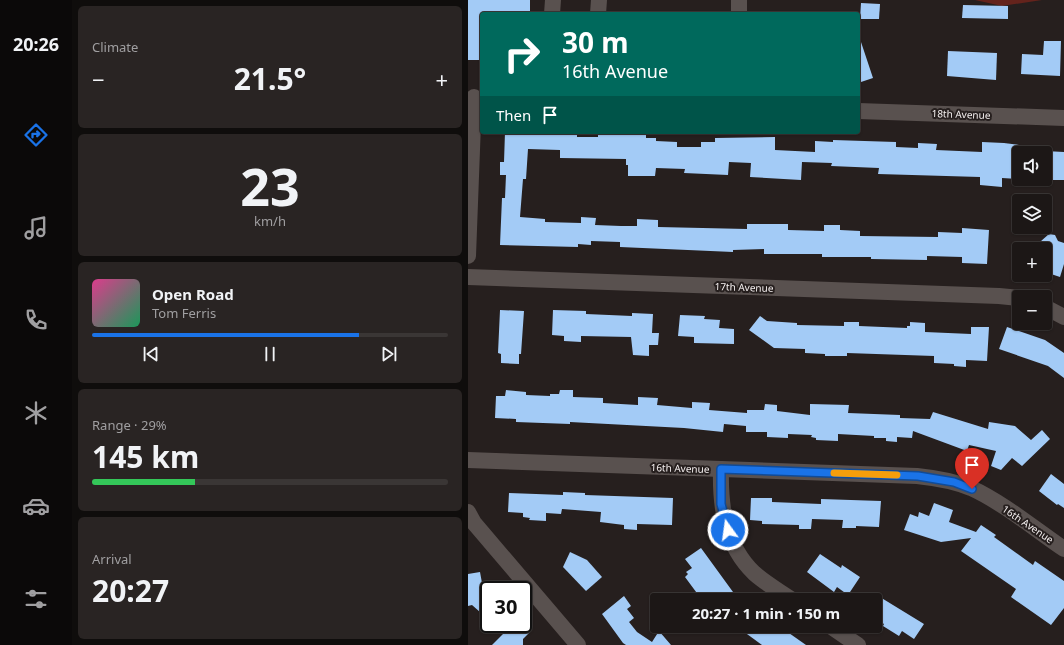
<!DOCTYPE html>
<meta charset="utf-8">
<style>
:root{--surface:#1c1716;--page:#292423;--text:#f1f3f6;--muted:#a09fa1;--line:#3a3635;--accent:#1a73e8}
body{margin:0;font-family:"Noto Sans",sans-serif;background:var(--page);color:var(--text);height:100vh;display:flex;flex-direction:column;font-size:15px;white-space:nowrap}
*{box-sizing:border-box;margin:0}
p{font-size:13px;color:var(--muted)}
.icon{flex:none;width:22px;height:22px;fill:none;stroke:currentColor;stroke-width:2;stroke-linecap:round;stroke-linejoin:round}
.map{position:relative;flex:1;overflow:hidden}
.details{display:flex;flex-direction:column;gap:6px;padding:6px;background:#0f0d0c;width:396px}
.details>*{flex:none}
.guide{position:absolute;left:12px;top:12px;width:380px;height:122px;border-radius:4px;box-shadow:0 1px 3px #0004,0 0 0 1px var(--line);background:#00695c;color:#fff;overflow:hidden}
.buttons{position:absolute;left:544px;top:146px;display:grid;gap:8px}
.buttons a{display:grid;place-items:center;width:40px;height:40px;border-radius:4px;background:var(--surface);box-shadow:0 1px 3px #0004,0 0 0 1px var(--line);font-size:20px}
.speed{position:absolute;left:12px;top:581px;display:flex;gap:8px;font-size:20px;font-weight:700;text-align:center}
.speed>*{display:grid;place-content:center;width:52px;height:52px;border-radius:50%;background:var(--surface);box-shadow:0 1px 3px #0004,0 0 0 1px var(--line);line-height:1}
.speed .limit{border:2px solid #111;border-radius:6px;background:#fff;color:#111}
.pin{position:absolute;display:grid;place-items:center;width:34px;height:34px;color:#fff;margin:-41px -17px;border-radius:50% 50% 50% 0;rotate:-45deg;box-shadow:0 0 4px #0007}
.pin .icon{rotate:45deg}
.me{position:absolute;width:44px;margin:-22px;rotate:346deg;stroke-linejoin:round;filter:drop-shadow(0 0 3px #0008)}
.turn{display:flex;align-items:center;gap:14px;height:84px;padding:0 16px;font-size:18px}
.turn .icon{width:52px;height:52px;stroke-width:2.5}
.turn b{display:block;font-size:28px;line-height:34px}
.then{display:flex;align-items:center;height:38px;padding:0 16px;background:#0003;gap:8px;font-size:15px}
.big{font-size:30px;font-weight:700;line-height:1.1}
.details .tile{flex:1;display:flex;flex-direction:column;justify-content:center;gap:6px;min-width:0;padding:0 14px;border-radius:6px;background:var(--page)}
.details .dial{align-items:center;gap:0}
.dial b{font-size:52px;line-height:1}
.song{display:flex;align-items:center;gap:12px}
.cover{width:48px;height:48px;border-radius:6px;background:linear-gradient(135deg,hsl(330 70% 55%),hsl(150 70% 35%))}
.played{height:4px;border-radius:2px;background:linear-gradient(90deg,var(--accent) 75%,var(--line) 75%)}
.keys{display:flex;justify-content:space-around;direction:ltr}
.heat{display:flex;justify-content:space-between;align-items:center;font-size:22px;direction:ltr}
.charge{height:6px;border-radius:3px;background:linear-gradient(90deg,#34c759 29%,var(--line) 0)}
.trip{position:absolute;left:182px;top:593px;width:232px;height:40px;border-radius:4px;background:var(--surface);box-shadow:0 1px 3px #0004,0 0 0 1px var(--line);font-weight:700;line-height:40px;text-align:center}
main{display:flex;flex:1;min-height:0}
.menu{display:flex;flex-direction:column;width:72px;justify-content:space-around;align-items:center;background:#0b0909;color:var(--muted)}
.menu .icon{width:28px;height:28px}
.menu .current{color:var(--accent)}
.menu b{font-size:18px;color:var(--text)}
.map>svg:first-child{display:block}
.green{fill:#64231c}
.building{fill:#a3cbf6}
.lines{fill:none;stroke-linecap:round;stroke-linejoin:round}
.minor{stroke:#59514f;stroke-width:16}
.route-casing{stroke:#114b97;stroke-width:10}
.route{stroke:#1a73e8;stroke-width:7}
.slow{stroke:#f59e0b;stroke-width:7}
.labels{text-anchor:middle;stroke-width:4;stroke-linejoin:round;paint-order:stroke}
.street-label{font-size:10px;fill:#f6f1f1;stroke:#261f1e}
</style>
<main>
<nav class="menu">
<b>20:26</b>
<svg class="icon current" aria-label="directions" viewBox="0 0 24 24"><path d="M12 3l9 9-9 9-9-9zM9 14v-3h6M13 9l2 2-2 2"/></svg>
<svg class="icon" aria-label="music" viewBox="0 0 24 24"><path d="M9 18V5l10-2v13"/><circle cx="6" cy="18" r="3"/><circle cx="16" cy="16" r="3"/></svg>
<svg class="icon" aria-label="phone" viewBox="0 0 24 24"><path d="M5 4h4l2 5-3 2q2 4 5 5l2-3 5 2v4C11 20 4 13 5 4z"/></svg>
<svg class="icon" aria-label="climate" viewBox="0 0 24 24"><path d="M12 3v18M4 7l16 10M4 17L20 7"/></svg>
<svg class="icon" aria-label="car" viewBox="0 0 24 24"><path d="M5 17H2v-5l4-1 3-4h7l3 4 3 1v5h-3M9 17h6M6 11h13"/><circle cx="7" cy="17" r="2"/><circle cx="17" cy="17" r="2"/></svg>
<svg class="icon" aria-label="filters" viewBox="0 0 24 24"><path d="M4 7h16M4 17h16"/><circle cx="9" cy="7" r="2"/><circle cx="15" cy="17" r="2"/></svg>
</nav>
<section class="details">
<div class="tile"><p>Climate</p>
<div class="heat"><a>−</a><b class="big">21.5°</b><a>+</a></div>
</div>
<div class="tile dial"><b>23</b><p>km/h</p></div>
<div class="tile">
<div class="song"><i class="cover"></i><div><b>Open Road</b><p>Tom Ferris</p></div></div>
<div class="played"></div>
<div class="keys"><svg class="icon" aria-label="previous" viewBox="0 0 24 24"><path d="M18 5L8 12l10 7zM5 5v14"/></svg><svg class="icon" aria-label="pause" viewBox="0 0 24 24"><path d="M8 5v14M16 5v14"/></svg><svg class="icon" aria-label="next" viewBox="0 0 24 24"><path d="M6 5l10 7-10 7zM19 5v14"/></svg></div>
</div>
<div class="tile"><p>Range · 29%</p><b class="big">145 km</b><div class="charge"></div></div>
<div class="tile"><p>Arrival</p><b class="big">20:27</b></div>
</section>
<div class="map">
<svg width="596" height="645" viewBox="0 0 596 645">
<rect width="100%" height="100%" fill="#261f1e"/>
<polygon class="green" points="507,0 574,0 534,6"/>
<g class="building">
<polygon points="0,0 62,0 62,14 14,14 14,60 0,60"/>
<polygon points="393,3 412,4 411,19 392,19"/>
<polygon points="495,5 540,6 540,19 494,18"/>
<polygon points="390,39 392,39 405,78 390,83"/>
<polygon points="576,41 593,41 592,76 553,74 554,54 575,55"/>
<polygon points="480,51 529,53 528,80 479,76"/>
<polygon points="37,132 109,133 109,137 130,137 130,134 178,135 178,138 188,138 188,141 209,142 209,147 233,147 233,142 247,142 247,138 307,137 307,150 347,152 347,141 365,142 365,140 428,142 428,147 450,148 450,143 469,144 468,150 514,152 514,142 536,143 551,145 551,179 534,178 534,187 512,185 512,177 410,174 411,168 363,166 364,163 334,162 333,180 282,177 283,163 261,162 260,175 216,173 217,169 188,168 187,176 160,176 160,165 158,165 158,159 92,158 92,150 60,149 58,179 55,179 52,217 77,219 77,222 113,223 113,217 128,218 127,225 153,226 169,226 169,219 190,220 190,227 279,229 279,224 320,224 320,230 356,231 356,225 372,225 372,230 392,231 392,236 470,237 470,232 494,233 494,228 521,230 519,264 494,263 494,257 459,256 459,260 403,259 403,257 354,257 354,254 296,254 296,249 265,250 265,252 152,247 152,242 123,241 123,245 110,244 110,247 32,245 34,198 37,198 38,175 32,175 32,162 36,162"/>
<polygon points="577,151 596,152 596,180 577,180"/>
<polygon points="581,234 587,235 590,241 596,243 596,264 592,277 577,272 577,249 564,249"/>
<polygon points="32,310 56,311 53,354 51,354 51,364 33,363 33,354 30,353"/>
<polygon points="85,310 118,311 118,314 164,316 164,313 185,314 184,333 191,333 190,345 181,345 181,356 165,355 163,337 113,336 113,342 96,341 96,336 84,335"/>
<polygon points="212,315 237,316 236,319 252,320 251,328 266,329 266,344 226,343 226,337 210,336"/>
<polygon points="292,316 299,321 329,323 329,325 376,326 376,322 391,322 391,326 439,328 439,326 442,326 442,322 457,323 457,332 503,334 503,327 521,327 519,361 498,360 498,367 486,366 486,364 466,363 466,356 379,353 379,356 357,356 357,354 337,353 337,349 306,348 281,330"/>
<polygon points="539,327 577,340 596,353 596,378 580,366 531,349"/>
<polygon points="38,390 58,392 58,395 82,396 82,394 91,394 92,390 105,390 105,397 135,398 135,403 170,405 170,397 190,398 189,405 224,408 224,402 242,403 241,410 279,413 279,410 296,410 297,404 309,405 309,411 342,415 342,404 381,405 380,413 432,415 432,418 462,419 465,412 520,429 521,422 547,426 563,440 574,430 582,439 554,466 544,458 533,470 523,466 528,451 501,445 499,451 445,431 444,438 429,437 429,442 418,441 418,438 406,438 406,436 370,434 370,441 348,440 348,438 343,437 344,435 320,434 320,438 299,437 299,432 278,432 278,426 256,424 255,432 216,428 102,422 102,424 48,422 48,419 27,418 28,396 37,396"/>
<polygon points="583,474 596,484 596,508 590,504 589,505 571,491"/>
<polygon points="95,492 117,493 117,495 205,498 204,525 169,524 169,530 156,529 156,525 132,522 133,512 94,509 93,514 78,513 78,521 61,520 62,518 55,517 55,513 40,512 41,493 95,495"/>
<polygon points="283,498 304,498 304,502 353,504 353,499 413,501 411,527 388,526 388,528 374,528 375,520 344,519 343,529 331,529 331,525 294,524 294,521 282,520"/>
<polygon points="466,503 485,510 481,522 508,532 513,525 528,535 526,537 565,565 567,561 596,581 596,608 583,625 543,597 548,589 493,551 503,538 473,542 436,530 442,514 450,517 451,512 461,516"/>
<polygon points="233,548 265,592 254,600 234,600 217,577 220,574 218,572 224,568 217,559"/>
<polygon points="102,552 119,560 134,577 118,591 95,567"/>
<polygon points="352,554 373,568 374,565 392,577 380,595 369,587 366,592 339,572"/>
<polygon points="12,572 14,583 20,583 21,586 21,620 4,605 0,606 0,574"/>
<polygon points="407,594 456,624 446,639 434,631 431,636 415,626 416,624 407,618"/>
<polygon points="156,596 163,606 159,609 166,618 161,622 169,632 184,642 191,631 203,645 158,645 155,643 134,614"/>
<polygon points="45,624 56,624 63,631 55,639 55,645 24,645"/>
<polygon points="268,626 311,626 338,645 294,645"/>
</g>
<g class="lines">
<g class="minor">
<polyline points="271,0 271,14"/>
<polyline points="84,14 85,0"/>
<polyline points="130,14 131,0"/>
<polyline points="390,111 596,118"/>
<polyline points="0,256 6,97"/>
<polyline points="0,277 531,296 551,298"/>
<polyline points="577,307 596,317"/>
<path d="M 0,460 L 449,476 C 468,478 486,481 503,488 C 534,502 568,530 596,549"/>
<path d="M 253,469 C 252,507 257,545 286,573 C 297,583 311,591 324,600"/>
<polyline points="0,512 6,523 110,645"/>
<polyline points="362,626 390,645"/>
</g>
</g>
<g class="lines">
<defs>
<polyline id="route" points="260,530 253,504 253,469 450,476 486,482 504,489"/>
</defs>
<use href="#route" class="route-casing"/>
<use href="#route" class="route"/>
<polyline class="slow" points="366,473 429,475"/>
</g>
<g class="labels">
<g class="street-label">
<text transform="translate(493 114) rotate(2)" y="4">18th Avenue</text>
<text transform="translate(276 287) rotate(2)" y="4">17th Avenue</text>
<text transform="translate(212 468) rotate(2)" y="4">16th Avenue</text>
<text transform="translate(560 524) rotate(34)" y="4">16th Avenue</text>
</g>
</g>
</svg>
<div class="buttons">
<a><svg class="icon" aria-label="sound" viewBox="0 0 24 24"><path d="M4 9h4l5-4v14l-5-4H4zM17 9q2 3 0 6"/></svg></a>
<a><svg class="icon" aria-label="layers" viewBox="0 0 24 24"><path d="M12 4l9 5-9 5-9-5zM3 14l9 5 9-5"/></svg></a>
<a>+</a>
<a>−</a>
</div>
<div class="speed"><div class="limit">30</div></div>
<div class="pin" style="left:504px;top:489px;background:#d93025"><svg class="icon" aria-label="arrive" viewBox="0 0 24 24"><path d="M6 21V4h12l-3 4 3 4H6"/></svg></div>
<svg class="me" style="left:260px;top:530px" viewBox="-20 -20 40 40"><circle r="17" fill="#1a73e8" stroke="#fff" stroke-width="3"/><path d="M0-11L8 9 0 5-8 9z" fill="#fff"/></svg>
<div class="trip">20:27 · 1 min · 150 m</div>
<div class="guide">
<div class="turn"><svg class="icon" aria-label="right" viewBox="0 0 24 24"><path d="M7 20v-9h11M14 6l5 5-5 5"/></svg><div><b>30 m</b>16th Avenue</div></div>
<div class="then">Then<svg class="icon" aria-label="arrive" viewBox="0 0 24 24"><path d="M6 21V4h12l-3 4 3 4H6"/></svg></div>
</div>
</div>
</main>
